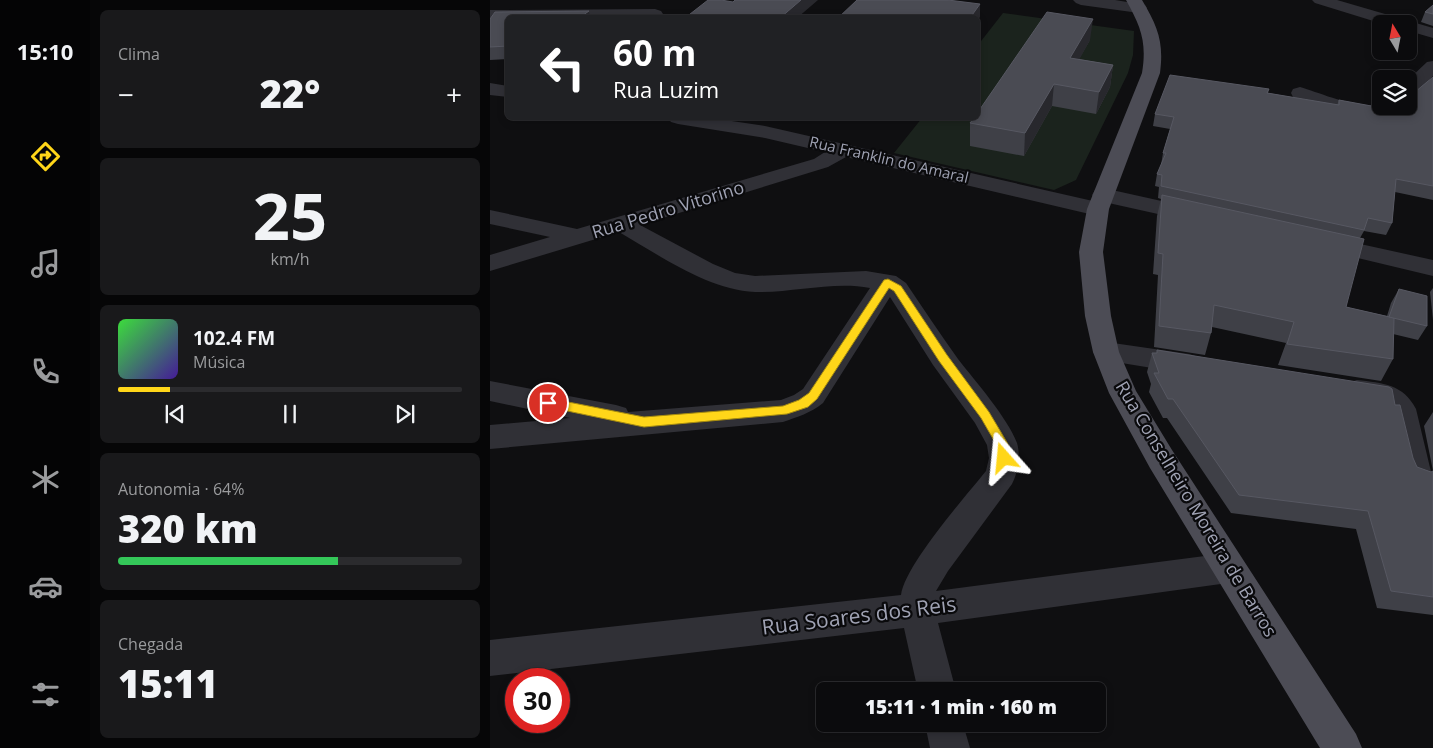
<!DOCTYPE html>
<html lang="pt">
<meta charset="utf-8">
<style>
:root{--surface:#0b0b0d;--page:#19191b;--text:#f1f3f6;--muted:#9a9b9d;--line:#2b2b2e;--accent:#ffd619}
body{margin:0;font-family:"Open Sans",sans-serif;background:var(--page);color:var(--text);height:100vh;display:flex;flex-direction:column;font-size:19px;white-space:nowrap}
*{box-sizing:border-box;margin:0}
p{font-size:16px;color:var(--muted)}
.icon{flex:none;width:28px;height:28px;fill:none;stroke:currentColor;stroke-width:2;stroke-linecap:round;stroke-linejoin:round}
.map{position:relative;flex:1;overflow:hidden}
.details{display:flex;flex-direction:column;gap:10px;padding:10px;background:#060607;width:400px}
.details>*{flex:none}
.guide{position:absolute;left:15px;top:15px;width:475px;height:105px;border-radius:8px;box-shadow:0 2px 8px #0003,0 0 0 1px var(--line);background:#202124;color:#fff;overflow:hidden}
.needle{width:32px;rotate:350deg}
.controls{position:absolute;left:882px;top:15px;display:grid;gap:10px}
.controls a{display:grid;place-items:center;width:45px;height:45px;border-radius:8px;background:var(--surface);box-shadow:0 2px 8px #0003,0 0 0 1px var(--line);font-size:25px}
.speed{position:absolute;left:15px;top:668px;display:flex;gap:10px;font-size:25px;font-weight:700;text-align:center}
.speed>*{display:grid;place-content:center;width:65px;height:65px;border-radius:50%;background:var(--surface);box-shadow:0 2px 8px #0003,0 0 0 1px var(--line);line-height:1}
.speed .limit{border:8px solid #d22;background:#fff;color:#111}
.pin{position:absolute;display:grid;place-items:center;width:42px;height:42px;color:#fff;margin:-21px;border:2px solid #fff;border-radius:50%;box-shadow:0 1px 5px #0007}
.me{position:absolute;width:55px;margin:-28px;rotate:342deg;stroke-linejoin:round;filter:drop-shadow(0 0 4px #0008)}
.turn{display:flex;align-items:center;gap:18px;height:105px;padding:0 25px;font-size:22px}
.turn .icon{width:65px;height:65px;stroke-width:2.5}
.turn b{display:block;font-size:35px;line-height:42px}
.big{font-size:38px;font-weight:800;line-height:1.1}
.details .widget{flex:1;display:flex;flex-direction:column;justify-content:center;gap:8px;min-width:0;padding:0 18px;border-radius:8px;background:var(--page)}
.details .dial{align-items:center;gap:0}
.dial b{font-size:65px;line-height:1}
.song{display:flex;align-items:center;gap:15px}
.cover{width:60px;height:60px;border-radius:8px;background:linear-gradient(135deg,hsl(120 70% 55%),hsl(260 70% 35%))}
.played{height:5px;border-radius:2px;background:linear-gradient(90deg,var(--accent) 15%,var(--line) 15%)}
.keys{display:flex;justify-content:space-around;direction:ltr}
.heat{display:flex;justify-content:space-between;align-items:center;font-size:28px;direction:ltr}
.charge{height:8px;border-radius:4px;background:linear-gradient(90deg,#34c759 64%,var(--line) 0)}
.trip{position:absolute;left:326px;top:682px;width:290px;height:50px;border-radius:8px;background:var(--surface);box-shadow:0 2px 8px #0003,0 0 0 1px var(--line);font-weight:800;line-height:50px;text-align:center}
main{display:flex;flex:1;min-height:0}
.tabs{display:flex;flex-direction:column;width:90px;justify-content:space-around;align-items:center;background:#040405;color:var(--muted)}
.tabs .icon{width:35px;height:35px}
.tabs .on{color:var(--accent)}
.tabs b{font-size:22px;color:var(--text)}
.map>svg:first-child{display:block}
.green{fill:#1b231d}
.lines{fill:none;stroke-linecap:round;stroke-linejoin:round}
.minor{fill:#303036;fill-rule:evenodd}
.major{fill:#4c4c55;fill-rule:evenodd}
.wall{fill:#3f4047}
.shaded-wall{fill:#28282d}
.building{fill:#4a4b53;stroke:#575862}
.route{fill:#ffd619;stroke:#a68b10}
.labels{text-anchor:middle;stroke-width:4.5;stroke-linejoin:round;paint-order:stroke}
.far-street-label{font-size:15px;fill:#9fa2b3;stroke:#0a0a0c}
.street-label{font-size:18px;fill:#9fa2b3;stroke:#0a0a0c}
.near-street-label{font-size:21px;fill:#9fa2b3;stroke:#0a0a0c}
</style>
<main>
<nav class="tabs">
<b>15:10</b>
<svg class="icon on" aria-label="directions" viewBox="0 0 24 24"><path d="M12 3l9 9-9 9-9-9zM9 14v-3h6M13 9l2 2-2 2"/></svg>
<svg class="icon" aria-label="music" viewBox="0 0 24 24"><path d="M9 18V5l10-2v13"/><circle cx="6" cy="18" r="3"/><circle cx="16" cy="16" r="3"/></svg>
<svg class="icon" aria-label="phone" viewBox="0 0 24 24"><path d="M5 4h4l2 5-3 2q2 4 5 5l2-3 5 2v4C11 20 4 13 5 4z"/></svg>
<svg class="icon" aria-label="climate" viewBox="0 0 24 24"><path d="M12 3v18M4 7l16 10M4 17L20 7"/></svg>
<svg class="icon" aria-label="car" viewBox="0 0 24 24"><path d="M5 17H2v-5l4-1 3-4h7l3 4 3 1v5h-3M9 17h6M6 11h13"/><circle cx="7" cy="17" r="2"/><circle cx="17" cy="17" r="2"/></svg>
<svg class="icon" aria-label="filters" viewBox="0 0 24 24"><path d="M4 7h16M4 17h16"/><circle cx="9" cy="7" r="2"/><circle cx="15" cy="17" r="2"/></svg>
</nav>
<section class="details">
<div class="widget"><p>Clima</p>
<div class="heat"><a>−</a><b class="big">22°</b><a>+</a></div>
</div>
<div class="widget dial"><b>25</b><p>km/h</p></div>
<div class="widget">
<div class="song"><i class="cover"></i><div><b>102.4 FM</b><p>Música</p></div></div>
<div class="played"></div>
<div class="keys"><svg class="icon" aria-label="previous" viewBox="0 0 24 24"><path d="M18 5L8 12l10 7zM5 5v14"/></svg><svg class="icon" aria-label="pause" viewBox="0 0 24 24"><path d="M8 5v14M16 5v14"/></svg><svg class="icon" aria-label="next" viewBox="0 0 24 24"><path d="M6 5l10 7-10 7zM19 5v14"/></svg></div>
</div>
<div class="widget"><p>Autonomia · 64%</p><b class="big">320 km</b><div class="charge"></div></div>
<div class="widget"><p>Chegada</p><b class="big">15:11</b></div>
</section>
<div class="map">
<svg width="943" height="748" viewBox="0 0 943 748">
<rect width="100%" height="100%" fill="#0f0f11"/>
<polygon class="green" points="513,13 644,31 643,55 638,73 586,180 564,190 404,153 432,118 488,118 488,45"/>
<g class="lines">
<g class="minor">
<polygon points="583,0 625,0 655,5 657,8 655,11 649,13 591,5 586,3"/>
<polygon points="822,0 847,0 943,28 943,38 919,31 919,24 893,24 825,3"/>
<polygon points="165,9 171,11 173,14 171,17 18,18 18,20 0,20 0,10"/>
<polygon points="943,61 943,76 926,93 919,94 919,79 937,62"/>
<polygon points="0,83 18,86 18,97 0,95"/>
<path d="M 810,87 C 831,93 870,111 891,103 L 891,106 L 909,106 C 893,130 826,104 803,97 L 801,93 L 803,89 Z"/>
<path d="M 178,118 L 221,118 L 275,126 L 616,204 L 619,209 L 616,214 L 608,216 L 356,157 L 338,167 L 150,225 L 223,264 L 245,273 L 265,276 L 376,271 L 406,276 L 416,283 C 433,308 450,334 468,359 C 486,382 517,417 527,443 C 531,457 528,472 522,484 L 458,571 L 446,591 L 738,553 L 750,557 L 755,568 L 750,579 L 738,583 L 448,623 L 466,691 L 428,691 L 414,628 L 0,676 L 0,640 L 411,595 C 415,565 475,497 496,471 L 499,458 L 497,445 L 485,423 L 443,365 L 400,297 L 333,403 C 321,413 307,417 293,422 L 0,449 L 0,425 L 80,418 L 0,401 L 0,381 L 126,405 L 136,408 L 138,412 L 291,400 L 304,395 L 313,389 L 380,288 C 343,281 303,293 265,292 C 218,290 169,255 129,232 L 0,271 L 0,255 L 60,237 L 0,224 L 0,210 L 87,229 L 324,159 L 335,152 L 275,138 L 188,124 L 181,122 Z"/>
<polygon points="613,188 712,210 715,215 712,220 704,222 605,200 602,195 605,190"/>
<polygon points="834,236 943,260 943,276 826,248 822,243 826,238"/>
<polygon points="616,342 699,354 709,357 713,364 709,371 699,374 607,359 603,352 607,345"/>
<path d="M 867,380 C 893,383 913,384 926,409 L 942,476 L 938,485 L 927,489 L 916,485 L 912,476 L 898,411 L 888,404 L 857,397 L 853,390 L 857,383 Z"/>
<polygon points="435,724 473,724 480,748 440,748"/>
</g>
<path class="major" d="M 636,0 L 652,0 C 668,27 674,42 670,73 L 619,209 L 613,252 L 621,316 L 629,352 L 646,391 L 682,450 L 866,734 L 872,748 L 830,748 L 660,468 L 619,393 L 603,352 L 595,316 L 589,252 L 597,209 L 652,73 C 657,42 651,27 636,0 Z"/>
</g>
<g class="wall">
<polygon points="943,5 943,26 931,22 935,12"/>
<polygon points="99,11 101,18 18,18 18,59 0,60 0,19"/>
<polygon points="600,40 589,59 623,65 620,87 606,114 562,106 534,156 480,146 480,123"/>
<polygon points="943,77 943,200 905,192 902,223 896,235 874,231 870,238 856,307 897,316 901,303 909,289 937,326 928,340 903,334 903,359 891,381 788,365 796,343 722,327 721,333 715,355 664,347 668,275 663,274 667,216 671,199 668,198 669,187 665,186 667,174 671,165 673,153 680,129 663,126 665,114 779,89 778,93 847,105 849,100 903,110"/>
<polygon points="401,118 423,118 421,121"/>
<polygon points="943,288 943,320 940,292"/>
<polygon points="662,353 905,405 923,458 927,467 941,472 943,471 934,426 943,412 943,615 887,608 866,529 741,513 677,418 673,418 659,392 661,384 657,372"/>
</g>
<g class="shaded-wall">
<polygon points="311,0 328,0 307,18 290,18"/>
<polygon points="490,4 490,17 488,20 488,18 480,18"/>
<polygon points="99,11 101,18 89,18"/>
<polygon points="603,19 600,40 578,80 580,58"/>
<polygon points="623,65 620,87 606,114 609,92"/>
<polygon points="564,84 562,106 534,156 535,133"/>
</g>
<g class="building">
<polygon points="218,0 231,0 243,2 245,0 311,0 290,18 195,18"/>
<polygon points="367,0 458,0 490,4 480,18 348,18"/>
<polygon points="943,5 943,14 935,12"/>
<polygon points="99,11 89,18 18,18 18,46 0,47 0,19 5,12"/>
<polygon points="557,12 603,19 580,58 623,65 609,92 564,84 535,133 480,123 484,118 488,118 488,112"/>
<polygon points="680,75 779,89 777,93 849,105 849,100 903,110 907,106 919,106 919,97 943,77 943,186 906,179 902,223 878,218 874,230 671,186 672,175 667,174 676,153 673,153 684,117 665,114"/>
<polygon points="672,195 874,239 856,307 904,318 903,359 797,344 804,322 724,305 721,333 669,326 673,254 668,253"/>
<polygon points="909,289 937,296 937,326 899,317"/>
<polygon points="667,350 899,387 902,389 905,405 910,405 923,458 927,467 941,472 943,471 943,597 901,591 878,511 749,495 683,399 678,399 664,373 669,373 662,353 667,353"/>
</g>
<polygon class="route" points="398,279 411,286 457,355 499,412 518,444 520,458 518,461 509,461 506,444 491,418 449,361 404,291 399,288 327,399 318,407 297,414 154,427 58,407 52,403 58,398 154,417 293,406 309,400 319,393 394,280"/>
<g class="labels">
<g class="far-street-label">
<text transform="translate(399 160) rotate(13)" y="5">Rua Franklin do Amaral</text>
</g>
<g class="street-label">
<text transform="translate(178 210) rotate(-17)" y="6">Rua Pedro Vitorino</text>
<text transform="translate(706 509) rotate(59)" y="6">Rua Conselheiro Moreira de Barros</text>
</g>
<g class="near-street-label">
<text transform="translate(369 616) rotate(-7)" y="7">Rua Soares dos Reis</text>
</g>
</g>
</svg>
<div class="controls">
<a><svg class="needle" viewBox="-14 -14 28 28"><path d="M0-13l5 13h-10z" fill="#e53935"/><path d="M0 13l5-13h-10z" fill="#9a9b9d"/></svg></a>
<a><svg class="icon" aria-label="layers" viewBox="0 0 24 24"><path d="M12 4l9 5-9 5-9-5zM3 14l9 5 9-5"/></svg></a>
</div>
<div class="speed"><div class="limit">30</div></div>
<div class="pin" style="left:58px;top:403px;background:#d93025"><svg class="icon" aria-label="arrive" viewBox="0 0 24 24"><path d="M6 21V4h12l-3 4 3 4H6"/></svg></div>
<svg class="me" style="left:514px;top:458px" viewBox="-20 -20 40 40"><path d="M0-17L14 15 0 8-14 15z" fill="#ffd619" stroke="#fff" stroke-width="4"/></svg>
<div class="trip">15:11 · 1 min · 160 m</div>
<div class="guide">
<div class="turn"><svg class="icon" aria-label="left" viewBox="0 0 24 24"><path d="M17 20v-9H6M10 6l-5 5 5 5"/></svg><div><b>60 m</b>Rua Luzim</div></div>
</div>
</div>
</main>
